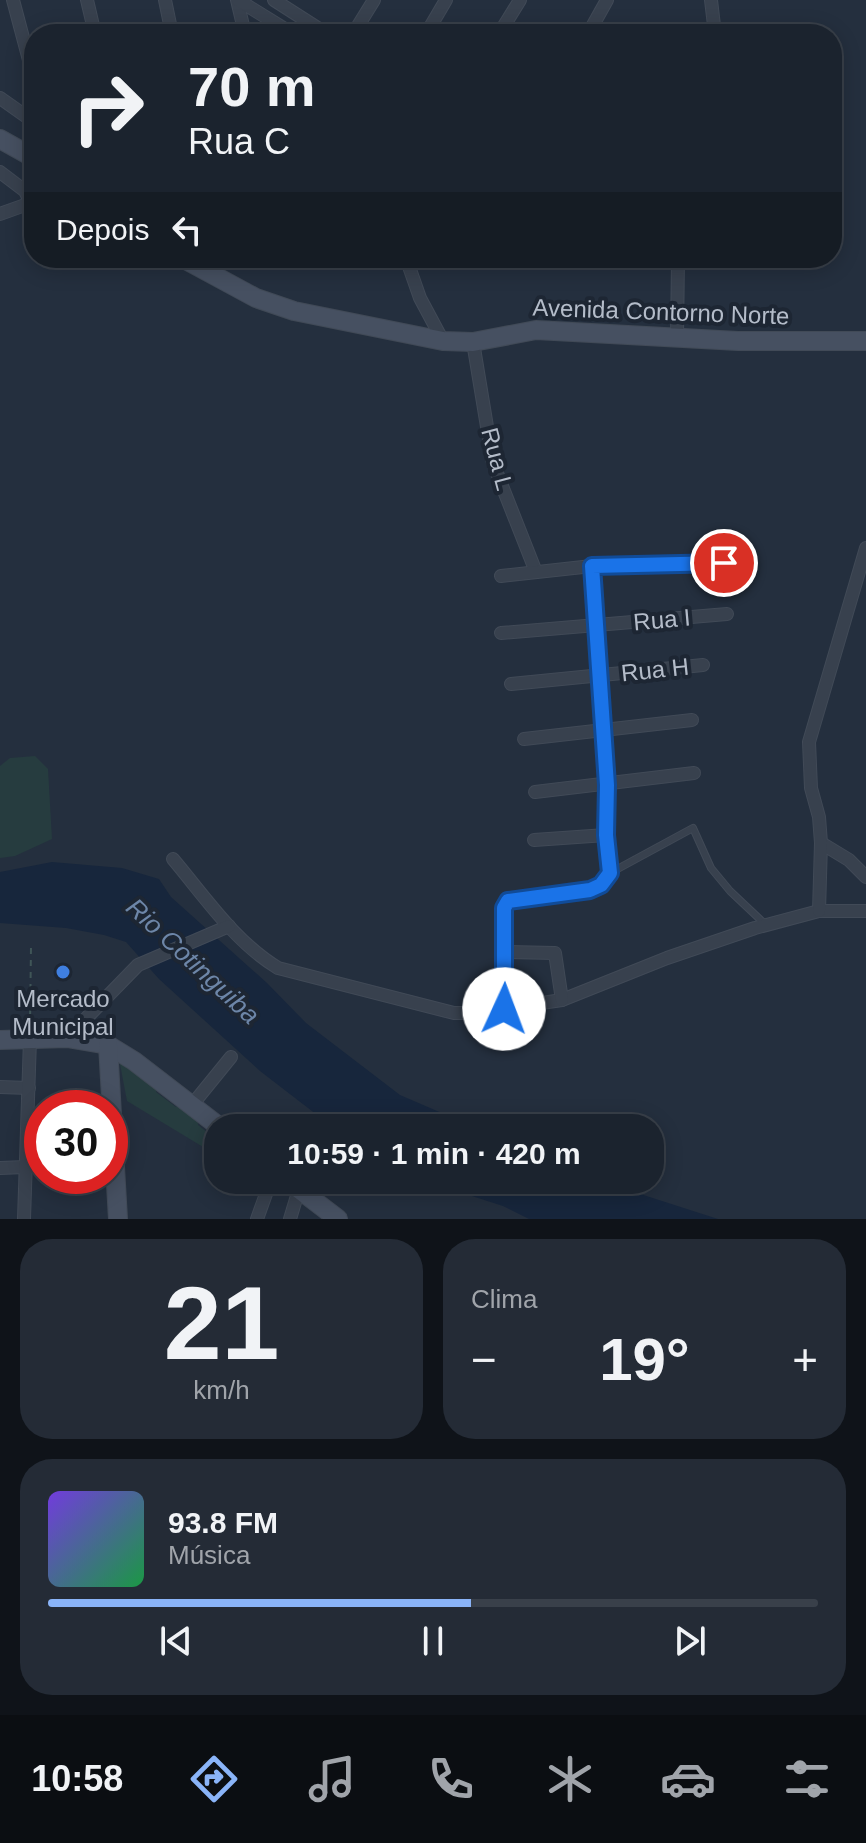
<!DOCTYPE html>
<html lang="pt">
<meta charset="utf-8">
<style>
:root{--surface:#1b232e;--page:#242b36;--text:#f1f3f6;--muted:#a0a4aa;--line:#39404a;--accent:#8ab4f8}
body{margin:0;font-family:Arial,sans-serif;background:var(--page);color:var(--text);height:100vh;display:flex;flex-direction:column;font-size:30px;white-space:nowrap}
*{box-sizing:border-box;margin:0}
p{font-size:26px;color:var(--muted)}
.icon{flex:none;width:44px;height:44px;fill:none;stroke:currentColor;stroke-width:2;stroke-linecap:round;stroke-linejoin:round}
.map{position:relative;height:1219px;overflow:hidden}
.side{display:flex;flex-direction:column;gap:20px;padding:20px;background:#0f1319;flex:1}
.side>*{flex:none}
.guide{position:absolute;left:24px;top:24px;width:818px;height:244px;border-radius:32px;box-shadow:0 4px 20px #0003,0 0 0 2px var(--line);background:#1b232e;color:var(--text);overflow:hidden}
.speed{position:absolute;left:24px;top:1090px;display:flex;gap:16px;font-size:40px;font-weight:700;text-align:center}
.speed>*{display:grid;place-content:center;width:104px;height:104px;border-radius:50%;background:var(--surface);box-shadow:0 4px 20px #0003,0 0 0 2px var(--line);line-height:1}
.speed .limit{border:12px solid #d22;background:#fff;color:#111}
.pin{position:absolute;display:grid;place-items:center;width:68px;height:68px;color:#fff;margin:-34px;border:4px solid #fff;border-radius:50%;box-shadow:0 2px 8px #0007}
.me{position:absolute;width:88px;margin:-44px;rotate:2deg;stroke-linejoin:round;filter:drop-shadow(0 0 6px #0008)}
.turn{display:flex;align-items:center;gap:28px;height:168px;padding:0 32px;font-size:36px}
.turn .icon{width:104px;height:104px;stroke-width:2.5}
.turn b{display:block;font-size:56px;line-height:68px}
.then{display:flex;align-items:center;height:76px;padding:0 32px;background:#0003;gap:16px;font-size:30px}
.big{font-size:60px;font-weight:700;line-height:1.1}
.side .widget{flex:1;display:flex;flex-direction:column;justify-content:center;gap:12px;min-width:0;padding:0 28px;border-radius:32px;background:var(--page)}
.side .dial{align-items:center;gap:0}
.dial b{font-size:104px;line-height:1}
.song{display:flex;align-items:center;gap:24px}
.cover{width:96px;height:96px;border-radius:12px;background:linear-gradient(135deg,hsl(260 70% 55%),hsl(140 70% 35%))}
.played{height:8px;border-radius:4px;background:linear-gradient(90deg,var(--accent) 55%,var(--line) 55%)}
.keys{display:flex;justify-content:space-around;direction:ltr}
.heat{display:flex;justify-content:space-between;align-items:center;font-size:44px;direction:ltr}
.side .tiles{flex:1;display:grid;gap:20px;grid-template-columns:1fr 1fr}
.widget:last-child{grid-column:span 2}
.trip{position:absolute;left:204px;top:1114px;width:460px;height:80px;border-radius:32px;background:var(--surface);box-shadow:0 4px 20px #0003,0 0 0 2px var(--line);font-weight:700;line-height:80px;text-align:center}
.tabs{display:flex;height:128px;justify-content:space-around;align-items:center;background:#0b0e12;color:var(--muted)}
.tabs .icon{width:56px;height:56px}
.tabs .selected{color:var(--accent)}
.tabs b{font-size:36px;color:var(--text)}
.map>svg:first-child{display:block}
.green{fill:#263c3f}
.water{fill:#17263c}
.lines{fill:none;stroke-linecap:round;stroke-linejoin:round}
.lane-casing{stroke:#414a57;stroke-width:8}
.street-casing{stroke:#414a57;stroke-width:14}
.secondary-casing{stroke:#414a57;stroke-width:20}
.path{stroke:#3f5557;stroke-width:2;stroke-dasharray:6 6;stroke-linecap:butt}
.lane{stroke:#38414e;stroke-width:6}
.street{stroke:#38414e;stroke-width:12}
.secondary{stroke:#465061;stroke-width:18}
.route-casing{stroke:#114b97;stroke-width:20}
.route{stroke:#1a73e8;stroke-width:14}
.shop-dot{fill:#3f7fe0;stroke:#1d2633;stroke-width:3}
.labels{text-anchor:middle;stroke-width:8;stroke-linejoin:round;paint-order:stroke}
.street-label{font-size:24px;fill:#b4bcc9;stroke:#1d2633}
.poi-label{font-size:24px;fill:#b4bcc9;stroke:#1d2633}
.water-label{font-size:26px;font-style:italic;fill:#6d86a8;stroke:#1d2633}
</style>
<div class="map">
<svg width="866" height="1219" viewBox="0 0 866 1219">
<rect width="100%" height="100%" fill="#242f3e"/>
<g class="green">
<polygon points="35,756 48,769 52,839 15,856 0,858 0,766 10,758"/>
<polygon points="119,1059 158,1087 156,1092 176,1107 183,1103 197,1115 198,1125 218,1141 218,1156 127,1101"/>
</g>
<g class="water">
<polygon points="52,862 122,868 159,879 171,897 267,983 306,1023 400,1095 465,1123 485,1128 334,1128 260,1071 159,979 126,942 104,935 66,928 0,923 0,872"/>
<polygon points="422,1180 608,1180 631,1191 718,1219 529,1219 503,1206"/>
</g>
<g class="lines">
<defs>
<polyline id="lane" points="610,873 693,828 711,868 730,891 765,924"/>
<g id="street">
<polyline points="13,0 34,79"/>
<polyline points="87,0 95,34"/>
<polyline points="165,0 172,34"/>
<polyline points="237,0 245,34"/>
<polyline points="238,0 293,34"/>
<polyline points="274,0 327,34"/>
<polyline points="711,0 715,34"/>
<polyline points="353,34 374,0"/>
<polyline points="426,34 446,0"/>
<polyline points="499,34 520,0"/>
<polyline points="588,34 607,0"/>
<polyline points="0,98 34,122"/>
<polyline points="0,172 25,191 29,199 25,205 0,214"/>
<polyline points="406,258 420,298 443,341"/>
<polyline points="677,337 678,258"/>
<polyline points="473,342 493,463 536,572"/>
<polyline points="501,576 592,566 724,563"/>
<polyline points="501,633 727,614"/>
<polyline points="511,684 703,665"/>
<polyline points="524,739 692,720"/>
<polyline points="535,792 694,773"/>
<polyline points="534,840 606,835"/>
<polyline points="821,843 849,860 866,877"/>
<path d="M 173,859 C 205,897 235,942 278,968 L 454,1013 L 474,1013 L 562,1000 L 667,958 L 755,928 L 819,911 L 866,911"/>
<polyline points="819,911 821,843 819,817 811,788 809,742 866,548"/>
<polyline points="505,952 555,953 562,1000"/>
<polyline points="504,1009 504,908 508,901 590,890 601,885 610,873 606,835 607,785 592,566"/>
<polyline points="67,1038 138,965 229,926"/>
<polyline points="0,1087 29,1088"/>
<polyline points="192,1105 231,1057"/>
<polyline points="0,1168 25,1167"/>
<polyline points="24,1219 30,1039"/>
<polyline points="257,1219 271,1180"/>
<polyline points="290,1219 299,1189"/>
</g>
<g id="secondary">
<polyline points="0,139 34,158"/>
<polyline points="182,258 256,298 294,311 443,341 473,342 536,330 738,341 866,341"/>
<polyline points="0,1040 67,1038 108,1045 134,1061 221,1128"/>
<polyline points="108,1045 118,1219"/>
<polyline points="287,1180 338,1219"/>
</g>
</defs>
<use href="#lane" class="lane-casing"/>
<use href="#street" class="street-casing"/>
<use href="#secondary" class="secondary-casing"/>
<polyline class="path" points="30,1026 31,946"/>
<use href="#lane" class="lane"/>
<use href="#street" class="street"/>
<use href="#secondary" class="secondary"/>
</g>
<g class="lines">
<defs>
<polyline id="route" points="504,1009 504,908 508,901 590,890 601,885 610,873 606,835 607,785 592,566 724,563"/>
</defs>
<use href="#route" class="route-casing"/>
<use href="#route" class="route"/>
</g>
<circle class="shop-dot" cx="63" cy="972" r="8"/>
<g class="labels">
<g class="street-label">
<text transform="translate(661 312) rotate(2)" y="8">Avenida Contorno Norte</text>
<text transform="translate(497 459) rotate(75)" y="8">Rua L</text>
<text transform="translate(662 620) rotate(-5)" y="8">Rua I</text>
<text transform="translate(655 670) rotate(-6)" y="8">Rua H</text>
</g>
<g class="poi-label">
<text x="63" y="1007">Mercado<tspan x="63" dy="28">Municipal</tspan></text>
</g>
<g class="water-label">
<text transform="translate(193 961) rotate(43)" y="9">Rio Cotinguiba</text>
</g>
</g>
</svg>
<div class="speed"><div class="limit">30</div></div>
<div class="pin" style="left:724px;top:563px;background:#d93025"><svg class="icon" aria-label="arrive" viewBox="0 0 24 24"><path d="M6 21V4h12l-3 4 3 4H6"/></svg></div>
<svg class="me" style="left:504px;top:1009px" viewBox="-20 -20 40 40"><circle r="19" fill="#fff"/><path d="M0-13L10 11 0 6-10 11z" fill="#1a73e8"/></svg>
<div class="trip">10:59 · 1 min · 420 m</div>
<div class="guide">
<div class="turn"><svg class="icon" aria-label="right" viewBox="0 0 24 24"><path d="M7 20v-9h11M14 6l5 5-5 5"/></svg><div><b>70 m</b>Rua C</div></div>
<div class="then">Depois<svg class="icon" aria-label="left" viewBox="0 0 24 24"><path d="M17 20v-9H6M10 6l-5 5 5 5"/></svg></div>
</div>
</div>
<section class="side">
<div class="tiles">
<div class="widget dial"><b>21</b><p>km/h</p></div>
<div class="widget"><p>Clima</p>
<div class="heat"><a>−</a><b class="big">19°</b><a>+</a></div>
</div>
<div class="widget">
<div class="song"><i class="cover"></i><div><b>93.8 FM</b><p>Música</p></div></div>
<div class="played"></div>
<div class="keys"><svg class="icon" aria-label="previous" viewBox="0 0 24 24"><path d="M18 5L8 12l10 7zM5 5v14"/></svg><svg class="icon" aria-label="pause" viewBox="0 0 24 24"><path d="M8 5v14M16 5v14"/></svg><svg class="icon" aria-label="next" viewBox="0 0 24 24"><path d="M6 5l10 7-10 7zM19 5v14"/></svg></div>
</div>
</div>
</section>
<nav class="tabs">
<b>10:58</b>
<svg class="icon selected" aria-label="directions" viewBox="0 0 24 24"><path d="M12 3l9 9-9 9-9-9zM9 14v-3h6M13 9l2 2-2 2"/></svg>
<svg class="icon" aria-label="music" viewBox="0 0 24 24"><path d="M9 18V5l10-2v13"/><circle cx="6" cy="18" r="3"/><circle cx="16" cy="16" r="3"/></svg>
<svg class="icon" aria-label="phone" viewBox="0 0 24 24"><path d="M5 4h4l2 5-3 2q2 4 5 5l2-3 5 2v4C11 20 4 13 5 4z"/></svg>
<svg class="icon" aria-label="climate" viewBox="0 0 24 24"><path d="M12 3v18M4 7l16 10M4 17L20 7"/></svg>
<svg class="icon" aria-label="car" viewBox="0 0 24 24"><path d="M5 17H2v-5l4-1 3-4h7l3 4 3 1v5h-3M9 17h6M6 11h13"/><circle cx="7" cy="17" r="2"/><circle cx="17" cy="17" r="2"/></svg>
<svg class="icon" aria-label="filters" viewBox="0 0 24 24"><path d="M4 7h16M4 17h16"/><circle cx="9" cy="7" r="2"/><circle cx="15" cy="17" r="2"/></svg>
</nav>
